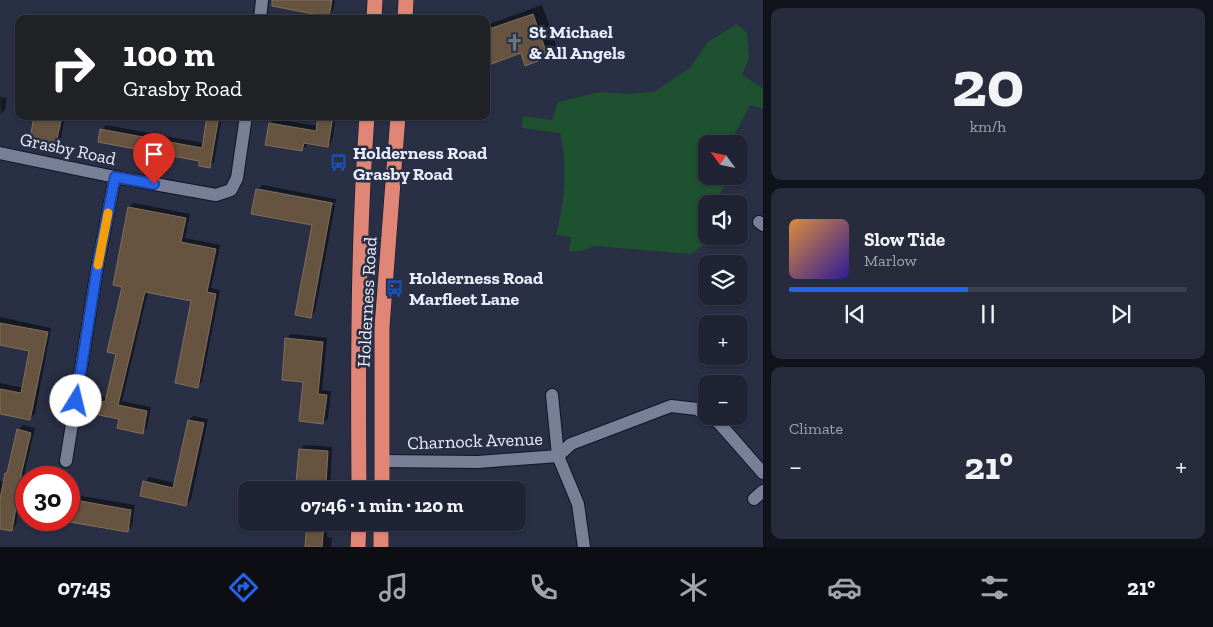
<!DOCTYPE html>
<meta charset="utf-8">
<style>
:root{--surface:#1f2333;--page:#272b3b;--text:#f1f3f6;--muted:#a1a4ac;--line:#3c404e;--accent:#2563eb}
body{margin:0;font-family:"Zilla Slab",serif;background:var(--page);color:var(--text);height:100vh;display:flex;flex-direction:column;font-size:19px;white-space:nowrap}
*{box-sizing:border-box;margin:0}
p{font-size:16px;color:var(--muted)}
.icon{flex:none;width:28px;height:28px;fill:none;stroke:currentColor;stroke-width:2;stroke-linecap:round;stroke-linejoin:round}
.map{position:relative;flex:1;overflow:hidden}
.drawer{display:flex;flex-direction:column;gap:8px;padding:8px;background:#11131c;width:450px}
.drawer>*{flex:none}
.banner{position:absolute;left:15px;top:15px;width:475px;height:105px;border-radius:10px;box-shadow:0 1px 4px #0004,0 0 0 1px var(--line);background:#202124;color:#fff;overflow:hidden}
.needle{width:32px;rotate:303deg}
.tools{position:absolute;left:698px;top:135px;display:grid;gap:10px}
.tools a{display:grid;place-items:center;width:50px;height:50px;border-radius:10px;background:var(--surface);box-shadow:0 1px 4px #0004,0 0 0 1px var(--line);font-size:25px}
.speed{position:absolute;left:15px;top:466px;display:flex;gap:10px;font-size:25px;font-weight:700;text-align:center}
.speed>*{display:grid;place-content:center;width:65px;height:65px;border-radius:50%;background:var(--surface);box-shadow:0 1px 4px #0004,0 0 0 1px var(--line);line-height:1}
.speed .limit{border:8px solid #d22;background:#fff;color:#111}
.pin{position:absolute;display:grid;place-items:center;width:42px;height:42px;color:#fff;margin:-51px -21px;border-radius:50% 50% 50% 0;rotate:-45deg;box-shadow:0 0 5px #0007}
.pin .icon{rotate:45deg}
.me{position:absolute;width:55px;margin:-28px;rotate:9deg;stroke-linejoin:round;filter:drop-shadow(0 0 4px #0008)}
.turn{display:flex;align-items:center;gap:18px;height:105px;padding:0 25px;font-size:22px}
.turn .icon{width:65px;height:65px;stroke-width:2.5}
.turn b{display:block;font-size:35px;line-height:42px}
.big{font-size:38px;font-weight:800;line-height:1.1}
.drawer .widget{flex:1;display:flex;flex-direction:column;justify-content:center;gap:8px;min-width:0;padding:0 18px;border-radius:10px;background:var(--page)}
.drawer .dial{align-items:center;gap:0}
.dial b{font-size:65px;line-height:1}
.song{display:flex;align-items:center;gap:15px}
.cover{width:60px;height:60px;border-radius:8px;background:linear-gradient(135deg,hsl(30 70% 55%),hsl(250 70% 35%))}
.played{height:5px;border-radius:2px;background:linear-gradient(90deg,var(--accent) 45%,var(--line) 45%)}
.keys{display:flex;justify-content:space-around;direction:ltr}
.heat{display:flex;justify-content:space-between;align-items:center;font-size:28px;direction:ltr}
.trip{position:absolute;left:238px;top:481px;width:288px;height:50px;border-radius:10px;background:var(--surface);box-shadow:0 1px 4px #0004,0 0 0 1px var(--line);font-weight:800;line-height:50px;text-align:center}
.menu{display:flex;height:80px;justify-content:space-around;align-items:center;background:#0c0e14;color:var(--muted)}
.menu .icon{width:35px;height:35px}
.menu .active{color:var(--accent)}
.menu b{font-size:22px;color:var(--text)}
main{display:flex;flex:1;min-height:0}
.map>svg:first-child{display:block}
.green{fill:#1d5130}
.shadow{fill:#0007}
.building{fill:#665340;stroke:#836f5b}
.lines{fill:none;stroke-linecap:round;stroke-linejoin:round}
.street-casing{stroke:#11162a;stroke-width:14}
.highway-casing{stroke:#11162a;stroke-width:16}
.street{stroke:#788098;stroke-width:12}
.highway{stroke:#e08676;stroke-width:15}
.route-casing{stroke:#184099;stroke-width:12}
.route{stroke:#2563eb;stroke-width:9}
.slow{stroke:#f59e0b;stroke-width:9}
.labels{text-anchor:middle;stroke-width:5;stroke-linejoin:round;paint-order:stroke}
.poi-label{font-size:18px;font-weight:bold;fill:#e9eefc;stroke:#292f44;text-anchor:start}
.street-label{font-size:18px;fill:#e9eefc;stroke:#292f44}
</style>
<main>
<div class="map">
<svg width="763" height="547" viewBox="0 0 763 547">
<rect width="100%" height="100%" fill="#292f44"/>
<path class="green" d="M 737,24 L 747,33 L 749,58 L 742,75 L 763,88 L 763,109 L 750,105 L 735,133 L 735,144 L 706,144 L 706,176 L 729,176 L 715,204 L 706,204 L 706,236 L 717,236 L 691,254 L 594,246 L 582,251 L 569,252 L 571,237 L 556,235 C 565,201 568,167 560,133 L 522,128 L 523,116 L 552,120 L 558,102 L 600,92 L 628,94 L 654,92 L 690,68 L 708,42 Z"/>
<g class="shadow">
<polygon points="295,0 335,0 333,11 328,16"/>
<polygon points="542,5 557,47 548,56 521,52 486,65 486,25"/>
<polygon points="0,97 7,98 5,110 1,114"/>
<polygon points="35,116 65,116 61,138 56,143"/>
<polygon points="208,116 222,116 214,162 209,166 201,160 101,130 106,125 204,143"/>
<polygon points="319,116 336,116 332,141 328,145 307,142 307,145 302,150 270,124 275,119 318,126"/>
<polygon points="262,185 336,199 336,203 259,188 259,191 335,205 315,312 310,316 296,314 313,224 253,213 257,190"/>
<polygon points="134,203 190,214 185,238 220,245 211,288 220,290 202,382 197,386 193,300 148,291 122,401 151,407 147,428 142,432 93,400 97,396 107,398 118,353 129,207"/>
<polygon points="0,317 51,328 35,414 30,419 0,413 0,383 23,388 31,350 0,344"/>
<polygon points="291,334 327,338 322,390 331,391 328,418 323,423 287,339"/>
<polygon points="193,416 208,419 191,500 186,504 145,482 149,477 175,483 189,420"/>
<polygon points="23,425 35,428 26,466 16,525 11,530 0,528 0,481 4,482 6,474 9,470 18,430"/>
<polygon points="305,445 332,447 330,490 298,490 300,449"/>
<polygon points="69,494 135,505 132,526 127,530 67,520 69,520"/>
<polygon points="296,522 328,522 327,537 332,538 331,547 306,547 308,528 296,527"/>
</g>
<g class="building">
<polygon points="272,0 332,0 329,17 272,6"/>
<polygon points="533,14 548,57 525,66 521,53 486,66 486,30"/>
<polygon points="34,116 62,116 56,144 30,139"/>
<polygon points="207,116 219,116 210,168 199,166 199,161 98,142 100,129 202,148"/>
<polygon points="318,116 333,116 328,147 304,143 302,151 265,145 269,123 316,131"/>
<polygon points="256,189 332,203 311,318 295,315 312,225 251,214"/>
<polygon points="128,207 186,218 181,242 216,249 207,292 216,294 198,388 175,383 191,301 145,292 118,405 147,411 143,434 117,428 119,419 89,413 92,400 105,402 116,354 107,352 122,287 113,285"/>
<polygon points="0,323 48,332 30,420 0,414 0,389 21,393 29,351 0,345"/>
<polygon points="285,338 323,342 318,394 327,395 323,424 299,421 303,382 282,380"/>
<polygon points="188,420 204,423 186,506 140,496 143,481 173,488"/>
<polygon points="17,429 31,433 22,471 12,531 0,529 0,499 5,473 7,473"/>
<polygon points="299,449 328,451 326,484 296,483"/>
<polygon points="69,499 131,510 128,532 69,522"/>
<polygon points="307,522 324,522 322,547 305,547"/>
</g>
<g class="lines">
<defs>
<g id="street">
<polyline points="260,19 262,0"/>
<polyline points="0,153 115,177 216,195 231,190 237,178 246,116"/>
<polyline points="759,222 763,225"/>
<polyline points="552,395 558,456 578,504 584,547"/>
<polyline points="709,416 720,424 763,473"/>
<polyline points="66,461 98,263 115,177"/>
<polyline points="382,461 478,462 558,456 571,444 671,406 697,409 706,415"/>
<polyline points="754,499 763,491"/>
</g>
<g id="highway">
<polyline points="374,19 375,0"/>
<polyline points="405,19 406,0"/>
<path d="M 359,490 C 358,365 358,241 367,116"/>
<polyline points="382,490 382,327 398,116"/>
<polyline points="358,547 359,522"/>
<polyline points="381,547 381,522"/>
</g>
</defs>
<use href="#street" class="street-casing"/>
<use href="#highway" class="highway-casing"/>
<use href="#street" class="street"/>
<use href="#highway" class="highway"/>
</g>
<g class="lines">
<defs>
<polyline id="route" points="76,401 98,263 115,177 154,184"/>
</defs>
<use href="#route" class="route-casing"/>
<use href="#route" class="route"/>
<polyline class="slow" points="98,265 108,213"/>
</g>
<defs>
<symbol id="church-bare" viewBox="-9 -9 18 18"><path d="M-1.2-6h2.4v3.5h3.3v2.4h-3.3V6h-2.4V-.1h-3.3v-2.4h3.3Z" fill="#6b7280" stroke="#292f44" stroke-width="2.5" paint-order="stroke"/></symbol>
<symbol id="bus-bare" viewBox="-9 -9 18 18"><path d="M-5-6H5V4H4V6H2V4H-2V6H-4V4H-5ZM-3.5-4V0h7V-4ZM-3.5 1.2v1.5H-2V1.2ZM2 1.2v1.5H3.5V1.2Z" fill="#1a4fb4" stroke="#292f44" stroke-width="2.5" paint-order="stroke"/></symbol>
</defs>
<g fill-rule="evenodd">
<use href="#church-bare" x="502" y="30" width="25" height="25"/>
<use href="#bus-bare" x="326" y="150" width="25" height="25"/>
<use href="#bus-bare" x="382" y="276" width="25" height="25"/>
</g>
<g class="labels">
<g class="poi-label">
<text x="529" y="38">St Michael<tspan x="529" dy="21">&amp; All Angels</tspan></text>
<text x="353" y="159">Holderness Road<tspan x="353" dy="21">Grasby Road</tspan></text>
<text x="409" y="284">Holderness Road<tspan x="409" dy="21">Marfleet Lane</tspan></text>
</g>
<g class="street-label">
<text transform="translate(68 149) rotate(12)" y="6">Grasby Road</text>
<text transform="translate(367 302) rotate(-87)" y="6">Holderness Road</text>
<text transform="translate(475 441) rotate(-2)" y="6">Charnock Avenue</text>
</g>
</g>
</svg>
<div class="tools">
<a><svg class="needle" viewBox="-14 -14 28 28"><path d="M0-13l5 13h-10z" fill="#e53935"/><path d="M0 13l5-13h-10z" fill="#a1a4ac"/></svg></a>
<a><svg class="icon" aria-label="sound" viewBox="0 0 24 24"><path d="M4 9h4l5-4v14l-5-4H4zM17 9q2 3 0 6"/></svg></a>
<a><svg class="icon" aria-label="layers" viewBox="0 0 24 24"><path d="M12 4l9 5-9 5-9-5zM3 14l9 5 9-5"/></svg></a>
<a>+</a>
<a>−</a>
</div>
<div class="speed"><div class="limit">30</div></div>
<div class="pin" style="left:154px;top:184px;background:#d93025"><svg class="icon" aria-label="arrive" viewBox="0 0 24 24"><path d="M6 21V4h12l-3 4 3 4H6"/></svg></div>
<svg class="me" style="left:76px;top:401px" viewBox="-20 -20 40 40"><circle r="19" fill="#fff"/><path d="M0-13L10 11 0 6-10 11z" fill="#2563eb"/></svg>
<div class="trip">07:46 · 1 min · 120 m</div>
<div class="banner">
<div class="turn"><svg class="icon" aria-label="right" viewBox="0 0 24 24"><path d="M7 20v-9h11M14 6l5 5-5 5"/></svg><div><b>100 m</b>Grasby Road</div></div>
</div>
</div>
<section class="drawer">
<div class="widget dial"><b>20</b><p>km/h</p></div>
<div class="widget">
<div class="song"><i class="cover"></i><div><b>Slow Tide</b><p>Marlow</p></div></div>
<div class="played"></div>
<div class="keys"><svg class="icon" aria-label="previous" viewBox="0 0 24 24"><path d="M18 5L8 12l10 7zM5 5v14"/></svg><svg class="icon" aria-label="pause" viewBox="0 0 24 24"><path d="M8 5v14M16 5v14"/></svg><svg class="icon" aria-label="next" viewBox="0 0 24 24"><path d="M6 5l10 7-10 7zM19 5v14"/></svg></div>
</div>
<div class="widget"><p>Climate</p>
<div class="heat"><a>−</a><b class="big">21°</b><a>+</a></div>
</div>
</section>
</main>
<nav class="menu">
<b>07:45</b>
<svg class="icon active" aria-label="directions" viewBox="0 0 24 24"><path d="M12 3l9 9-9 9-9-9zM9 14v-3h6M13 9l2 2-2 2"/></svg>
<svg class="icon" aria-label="music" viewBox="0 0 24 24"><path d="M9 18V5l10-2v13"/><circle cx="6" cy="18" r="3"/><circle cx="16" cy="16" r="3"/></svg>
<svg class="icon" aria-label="phone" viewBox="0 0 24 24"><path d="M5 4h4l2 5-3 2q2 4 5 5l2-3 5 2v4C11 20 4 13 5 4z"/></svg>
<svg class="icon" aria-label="climate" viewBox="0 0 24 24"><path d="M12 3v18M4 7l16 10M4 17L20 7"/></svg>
<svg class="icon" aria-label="car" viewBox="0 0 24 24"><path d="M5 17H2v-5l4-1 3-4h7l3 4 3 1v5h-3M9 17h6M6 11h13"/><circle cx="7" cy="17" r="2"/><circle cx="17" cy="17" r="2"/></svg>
<svg class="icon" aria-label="filters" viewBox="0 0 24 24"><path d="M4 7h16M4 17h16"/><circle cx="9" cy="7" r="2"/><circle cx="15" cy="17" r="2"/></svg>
<b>21°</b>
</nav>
